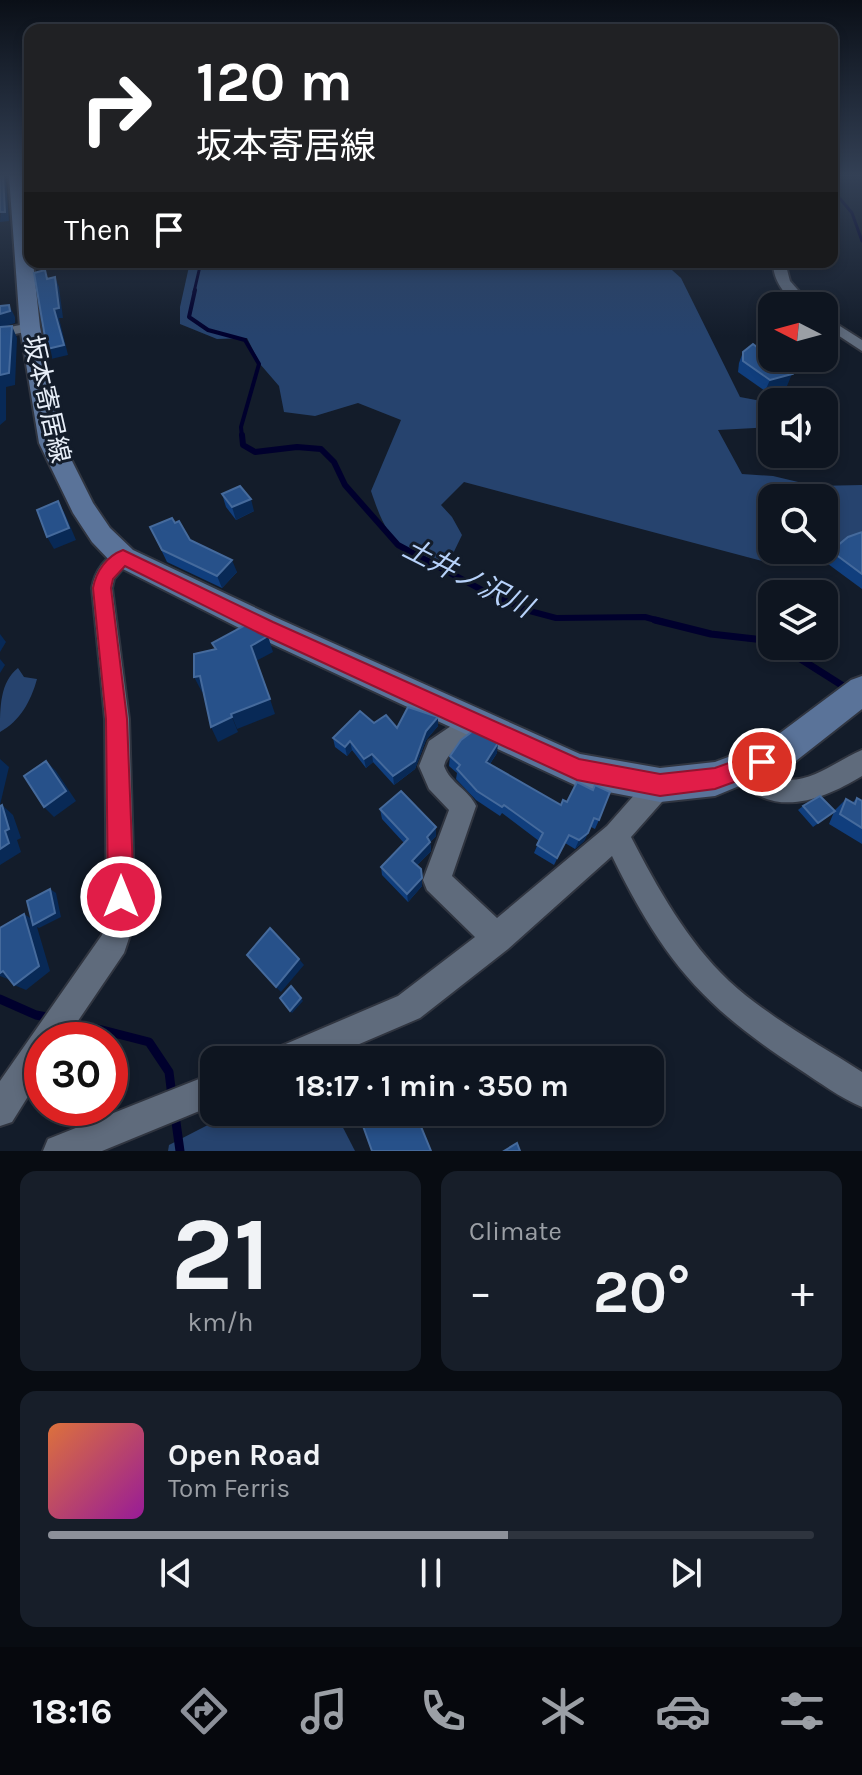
<!DOCTYPE html>
<meta charset="utf-8">
<style>
:root{--surface:#0e1520;--page:#171e29;--text:#f1f3f6;--muted:#9b9fa5;--line:#2e343e;--accent:#8c9099}
body{margin:0;font-family:Karla,"Noto Sans JP",sans-serif;background:var(--page);color:var(--text);height:100vh;display:flex;flex-direction:column;font-size:30px;white-space:nowrap}
*{box-sizing:border-box;margin:0}
p{font-size:26px;color:var(--muted)}
.icon{flex:none;width:44px;height:44px;fill:none;stroke:currentColor;stroke-width:2;stroke-linecap:round;stroke-linejoin:round}
.map{position:relative;height:1151px;overflow:hidden}
.drawer{display:flex;flex-direction:column;gap:20px;padding:20px;background:#080c12;flex:1}
.drawer>*{flex:none}
.banner{position:absolute;left:24px;top:24px;width:814px;height:244px;border-radius:16px;box-shadow:0 4px 12px #0003,0 0 0 2px var(--line);background:#202124;color:#fff;overflow:hidden}
.needle{width:52px;rotate:276deg}
.controls{position:absolute;left:758px;top:292px;display:grid;gap:16px}
.controls a{display:grid;place-items:center;width:80px;height:80px;border-radius:16px;background:var(--surface);box-shadow:0 4px 12px #0003,0 0 0 2px var(--line);font-size:40px}
.speed{position:absolute;left:24px;top:1022px;display:flex;gap:16px;font-size:40px;font-weight:700;text-align:center}
.speed>*{display:grid;place-content:center;width:104px;height:104px;border-radius:50%;background:var(--surface);box-shadow:0 4px 12px #0003,0 0 0 2px var(--line);line-height:1}
.speed .limit{border:12px solid #d22;background:#fff;color:#111}
.pin{position:absolute;display:grid;place-items:center;width:68px;height:68px;color:#fff;margin:-34px;border:4px solid #fff;border-radius:50%;box-shadow:0 2px 8px #0007}
.me{position:absolute;width:88px;margin:-44px;rotate:0deg;stroke-linejoin:round;filter:drop-shadow(0 0 6px #0008)}
.turn{display:flex;align-items:center;gap:28px;height:168px;padding:0 40px;font-size:36px}
.turn .icon{width:104px;height:104px;stroke-width:2.5}
.turn b{display:block;font-size:56px;line-height:68px}
.then{display:flex;align-items:center;height:76px;padding:0 40px;background:#0003;gap:16px;font-size:30px}
.big{font-size:60px;font-weight:700;line-height:1.1}
.drawer .tile{flex:1;display:flex;flex-direction:column;justify-content:center;gap:12px;min-width:0;padding:0 28px;border-radius:16px;background:var(--page)}
.drawer .dial{align-items:center;gap:0}
.dial b{font-size:104px;line-height:1}
.song{display:flex;align-items:center;gap:24px}
.cover{width:96px;height:96px;border-radius:12px;background:linear-gradient(135deg,hsl(20 70% 55%),hsl(300 70% 35%))}
.played{height:8px;border-radius:4px;background:linear-gradient(90deg,var(--accent) 60%,var(--line) 60%)}
.keys{display:flex;justify-content:space-around;direction:ltr}
.heat{display:flex;justify-content:space-between;align-items:center;font-size:44px;direction:ltr}
.drawer .tiles{flex:1;display:grid;gap:20px;grid-template-columns:1fr 1fr}
.tile:last-child{grid-column:span 2}
.trip{position:absolute;left:200px;top:1046px;width:464px;height:80px;border-radius:16px;background:var(--surface);box-shadow:0 4px 12px #0003,0 0 0 2px var(--line);font-weight:700;line-height:80px;text-align:center}
.dock{display:flex;height:128px;justify-content:space-around;align-items:center;background:#06080d;color:var(--muted)}
.dock .icon{width:56px;height:56px}
.dock .on{color:var(--accent)}
.dock b{font-size:36px;color:var(--text)}
.map>svg:first-child{display:block}
.green{fill:#26436e;fill-rule:evenodd}
.lines{fill:none;stroke-linecap:round;stroke-linejoin:round}
.stream-far4{stroke:#00002d;stroke-width:3}
.stream-far3{stroke:#00002d;stroke-width:4}
.stream-far2{stroke:#00002d;stroke-width:6}
.stream-far1{stroke:#00002d;stroke-width:7}
.stream{stroke:#00002d;stroke-width:9}
.street-casing{stroke:#303540;stroke-width:4}
.secondary-casing{stroke:#303540;stroke-width:4}
.street{fill:#5f6b7c;fill-rule:evenodd}
.secondary{fill:#5a7399;fill-rule:evenodd}
.wall{fill:#103e7d}
.shaded-wall{fill:#082956}
.building{fill:#27518a;stroke:#456a9c;stroke-width:2}
.route{fill:#e11d48;stroke:#92132f;stroke-width:2}
.labels{text-anchor:middle;stroke-width:6;stroke-linejoin:round;paint-order:stroke}
.street-label{font-size:26px;fill:#e7eef8;stroke:#131c2a}
.water-label{font-size:28px;font-style:italic;fill:#b7d2fa;stroke:#131c2a}
</style>
<div class="map">
<svg width="862" height="1151" viewBox="0 0 862 1151">
<rect width="100%" height="100%" fill="#131c2a"/>
<g class="green">
<path d="M 190,262 L 663,262 L 681,278 L 740,397 L 772,403 L 772,427 L 718,430 L 742,474 L 773,476 L 815,486 L 862,485 L 862,531 L 812,562 L 773,564 L 464,482 L 441,505 L 452,517 L 462,535 L 448,564 C 397,549 388,542 371,491 L 401,420 L 358,403 L 315,416 L 284,412 L 279,386 L 260,364 L 247,338 L 217,339 L 180,324 L 180,307 ZM 772,498 L 824,498 L 824,550 L 772,550 Z"/>
<path d="M 18,668 L 24,677 L 37,679 C 31,701 20,721 0,732 C 0,707 0,682 18,668 Z"/>
<polygon points="233,1112 335,1112 355,1151 168,1151 169,1145"/>
</g>
<g class="lines">
<g class="stream-far4">
<polyline points="832,189 852,213 862,241"/>
<polyline points="194,292 201,262"/>
</g>
<polyline class="stream-far3" points="195,290 189,317 208,330 245,340 259,364 241,427 242,437"/>
<polyline class="stream-far2" points="242,435 243,445 255,452 297,447 321,449 334,462 345,485 398,545 482,590 526,610 556,618 645,617 663,622"/>
<g class="stream-far1">
<polyline points="655,620 711,634 772,641"/>
<polyline points="780,646 862,698"/>
</g>
<g class="stream">
<polyline points="0,999 36,1015 52,1018"/>
<polyline points="71,1022 149,1042 169,1072 172,1096"/>
<polyline points="175,1115 180,1151"/>
</g>
<defs>
<g id="street">
<path d="M 773,262 L 785,262 L 790,281 L 812,306 L 797,306 C 784,293 773,281 773,262 Z"/>
<polygon points="824,316 862,340 862,351 824,326"/>
<polygon points="30,323 37,327 35,330 0,337 0,329"/>
<path d="M 123,550 L 130,552 L 133,557 L 114,579 L 112,588 L 129,719 L 135,920 L 124,953 L 65,1040 L 42,1040 L 42,1074 L 12,1122 L 0,1126 L 0,1081 L 102,935 L 107,920 L 105,719 L 92,588 C 95,571 106,555 123,550 Z"/>
<path d="M 473,711 L 481,714 L 485,722 C 475,742 448,747 444,766 C 450,783 469,790 476,806 L 452,876 L 497,918 L 607,826 L 651,776 L 660,773 L 669,776 L 673,785 L 669,794 L 631,837 C 658,889 687,941 729,981 C 768,1017 817,1043 862,1072 L 862,1107 C 840,1098 819,1082 799,1069 C 702,1006 663,960 612,856 L 508,949 L 420,1018 L 322,1060 L 269,1060 L 274,1049 L 398,996 L 475,937 L 427,890 L 423,880 L 449,810 L 429,789 L 419,766 L 429,741 Z"/>
<path d="M 862,750 L 862,776 C 827,797 784,816 748,789 C 740,783 734,779 731,770 L 734,762 L 743,758 C 755,763 764,774 777,778 C 808,787 835,761 862,750 Z"/>
<polygon points="214,1073 214,1105 102,1151 43,1151 48,1139"/>
</g>
<polygon id="secondary" points="9,176 23,176 30,262 33,262 40,327 63,443 93,503 110,528 133,550 277,618 580,754 660,768 715,762 768,742 851,680 862,676 862,709 792,764 715,796 660,802 577,786 255,636 113,564 92,542 73,513 39,443 20,327"/>
</defs>
<use href="#street" class="street-casing"/>
<use href="#secondary" class="secondary-casing"/>
<use href="#street" class="street"/>
<use href="#secondary" class="secondary"/>
</g>
<g class="wall">
<polygon points="743,352 787,386 765,391 738,372 739,363"/>
<polygon points="222,494 254,511 236,520 226,507"/>
<polygon points="175,523 190,540 237,572 222,588 167,562 150,527"/>
<polygon points="862,532 862,589 824,561 831,551"/>
<polygon points="374,723 397,728 438,726 426,740 415,769 394,785 373,762 366,768 352,750 347,756 335,747 333,738"/>
<polygon points="497,753 490,764 561,805 599,820 595,829 591,827 584,841 575,849 565,843 554,865 534,853 539,841 502,813 500,816 476,800 456,779 457,773 449,766 450,756"/>
<polygon points="857,798 862,801 862,844 829,824 834,812 813,827 798,810 803,806 834,811 846,799 852,803"/>
<polygon points="380,809 436,827 436,836 430,842 431,851 417,865 422,878 422,886 408,902 382,875 381,867 404,843 382,819"/>
</g>
<g class="shaded-wall">
<polygon points="3,176 4,176 6,181 9,221 0,222"/>
<polygon points="55,277 59,287 63,318 59,318 68,355 51,359 47,349 54,309"/>
<polygon points="9,305 15,317 15,323 0,328 0,314"/>
<polygon points="12,326 17,338 15,385 6,387 6,420 0,425 0,375"/>
<polygon points="792,374 787,386 765,391 770,380"/>
<polygon points="251,499 254,511 236,520 232,507"/>
<polygon points="58,501 65,514 76,540 54,549 47,537"/>
<polygon points="232,560 237,572 222,588 217,576"/>
<polygon points="0,634 6,642 0,652"/>
<polygon points="268,636 273,652 256,661 251,646"/>
<polygon points="0,659 5,665 0,673"/>
<polygon points="200,676 208,691 202,692 194,677"/>
<polygon points="270,699 275,714 237,729 231,714"/>
<polygon points="232,717 238,732 218,742 211,727"/>
<polygon points="438,717 438,726 426,740 415,769 394,785 393,776"/>
<polygon points="350,741 352,750 347,756 345,747"/>
<polygon points="498,743 497,753 485,771 486,762"/>
<polygon points="372,754 373,762 366,768 364,759"/>
<polygon points="0,759 9,767 0,805"/>
<polygon points="46,761 56,771 76,801 54,817 44,807"/>
<polygon points="2,805 13,815 21,838 17,840 21,852 0,865 0,849 5,831"/>
<polygon points="436,827 436,836 430,842 431,851 413,869 412,861 427,837"/>
<polygon points="588,833 584,841 575,849 579,840"/>
<polygon points="422,878 422,886 408,902 407,894"/>
<polygon points="50,889 56,893 61,917 39,928 37,927 50,971 26,990 14,985 24,914 35,921"/>
<polygon points="299,959 304,965 281,992 276,987"/>
<polygon points="3,971 10,980 0,976 0,973"/>
<polygon points="301,998 303,1001 292,1013 290,1011"/>
</g>
<g class="building">
<polygon points="0,176 3,176 5,212 0,212"/>
<polygon points="24,176 30,176 30,220 29,221"/>
<polygon points="45,270 47,279 55,277 59,308 54,309 64,345 47,349 34,273"/>
<polygon points="9,305 10,311 0,314 0,306"/>
<polygon points="12,326 9,373 0,375 0,327"/>
<polygon points="753,344 792,374 770,380 743,361 743,352"/>
<polygon points="240,486 251,499 232,507 222,494"/>
<polygon points="58,501 69,528 47,537 37,510"/>
<polygon points="172,518 175,523 179,521 190,540 232,560 217,576 162,550 150,527"/>
<polygon points="862,532 862,574 831,551 848,537"/>
<polygon points="249,623 264,630 268,636 251,646 270,699 231,714 232,717 211,727 200,676 194,677 194,654 216,649 212,643"/>
<polygon points="408,707 438,717 426,731 415,761 393,776 372,754 364,759 350,741 345,747 333,738 360,711 374,723 386,715 397,728"/>
<polygon points="473,731 498,743 486,762 561,805 563,800 567,802 577,782 593,790 595,785 610,792 599,820 594,818 588,833 579,840 569,835 557,858 537,845 543,833 504,805 502,807 477,791 457,769 460,765 450,756 461,740"/>
<polygon points="46,761 66,791 44,807 24,776"/>
<polygon points="401,791 436,827 427,837 430,842 412,861 421,869 422,878 407,894 381,867 408,839 380,809"/>
<polygon points="820,796 835,811 818,823 803,806"/>
<polygon points="857,798 862,801 862,828 840,814 846,799 855,804"/>
<polygon points="2,805 9,829 5,831 9,843 0,849 0,806"/>
<polygon points="50,889 55,913 33,925 27,901"/>
<polygon points="24,914 39,966 14,985 3,971 0,973 0,928"/>
<polygon points="270,928 299,959 276,987 247,955"/>
<polygon points="291,986 301,998 290,1011 280,998"/>
<polygon points="358,1112 415,1112 431,1151 372,1151"/>
<polygon points="517,1143 520,1151 504,1151"/>
</g>
<linearGradient id="sky" x2="0" y2="1"><stop stop-color="#0a0f17"/><stop offset="0.52" stop-color="#334055"/><stop offset="1" stop-color="#334055" stop-opacity="0"/></linearGradient>
<rect width="862" height="337" fill="url(#sky)"/>
<path class="route" d="M 123,550 L 273,622 L 579,759 L 660,774 L 715,768 L 762,751 L 770,754 L 773,762 L 770,769 L 715,789 L 660,796 L 577,780 L 259,633 L 125,566 L 113,579 L 111,588 L 127,719 L 134,897 L 130,906 L 121,909 L 112,906 L 108,897 L 106,719 L 93,588 C 96,571 107,556 123,550 Z"/>
<g class="labels">
<g class="street-label">
<text transform="translate(47 399) rotate(77)" y="9">坂本寄居線</text>
</g>
<g class="water-label">
<text transform="translate(468 577) rotate(27)" y="10">土井ノ沢川</text>
</g>
</g>
</svg>
<div class="controls">
<a><svg class="needle" viewBox="-14 -14 28 28"><path d="M0-13l5 13h-10z" fill="#e53935"/><path d="M0 13l5-13h-10z" fill="#9b9fa5"/></svg></a>
<a><svg class="icon" aria-label="sound" viewBox="0 0 24 24"><path d="M4 9h4l5-4v14l-5-4H4zM17 9q2 3 0 6"/></svg></a>
<a><svg class="icon" aria-label="search" viewBox="0 0 24 24"><circle cx="10" cy="10" r="6"/><path d="M15 15l6 6"/></svg></a>
<a><svg class="icon" aria-label="layers" viewBox="0 0 24 24"><path d="M12 4l9 5-9 5-9-5zM3 14l9 5 9-5"/></svg></a>
</div>
<div class="speed"><div class="limit">30</div></div>
<div class="pin" style="left:762px;top:762px;background:#d93025"><svg class="icon" aria-label="arrive" viewBox="0 0 24 24"><path d="M6 21V4h12l-3 4 3 4H6"/></svg></div>
<svg class="me" style="left:121px;top:897px" viewBox="-20 -20 40 40"><circle r="17" fill="#e11d48" stroke="#fff" stroke-width="3"/><path d="M0-11L8 9 0 5-8 9z" fill="#fff"/></svg>
<div class="trip">18:17 · 1 min · 350 m</div>
<div class="banner">
<div class="turn"><svg class="icon" aria-label="right" viewBox="0 0 24 24"><path d="M7 20v-9h11M14 6l5 5-5 5"/></svg><div><b>120 m</b>坂本寄居線</div></div>
<div class="then">Then<svg class="icon" aria-label="arrive" viewBox="0 0 24 24"><path d="M6 21V4h12l-3 4 3 4H6"/></svg></div>
</div>
</div>
<section class="drawer">
<div class="tiles">
<div class="tile dial"><b>21</b><p>km/h</p></div>
<div class="tile"><p>Climate</p>
<div class="heat"><a>−</a><b class="big">20°</b><a>+</a></div>
</div>
<div class="tile">
<div class="song"><i class="cover"></i><div><b>Open Road</b><p>Tom Ferris</p></div></div>
<div class="played"></div>
<div class="keys"><svg class="icon" aria-label="previous" viewBox="0 0 24 24"><path d="M18 5L8 12l10 7zM5 5v14"/></svg><svg class="icon" aria-label="pause" viewBox="0 0 24 24"><path d="M8 5v14M16 5v14"/></svg><svg class="icon" aria-label="next" viewBox="0 0 24 24"><path d="M6 5l10 7-10 7zM19 5v14"/></svg></div>
</div>
</div>
</section>
<nav class="dock">
<b>18:16</b>
<svg class="icon on" aria-label="directions" viewBox="0 0 24 24"><path d="M12 3l9 9-9 9-9-9zM9 14v-3h6M13 9l2 2-2 2"/></svg>
<svg class="icon" aria-label="music" viewBox="0 0 24 24"><path d="M9 18V5l10-2v13"/><circle cx="6" cy="18" r="3"/><circle cx="16" cy="16" r="3"/></svg>
<svg class="icon" aria-label="phone" viewBox="0 0 24 24"><path d="M5 4h4l2 5-3 2q2 4 5 5l2-3 5 2v4C11 20 4 13 5 4z"/></svg>
<svg class="icon" aria-label="climate" viewBox="0 0 24 24"><path d="M12 3v18M4 7l16 10M4 17L20 7"/></svg>
<svg class="icon" aria-label="car" viewBox="0 0 24 24"><path d="M5 17H2v-5l4-1 3-4h7l3 4 3 1v5h-3M9 17h6M6 11h13"/><circle cx="7" cy="17" r="2"/><circle cx="17" cy="17" r="2"/></svg>
<svg class="icon" aria-label="filters" viewBox="0 0 24 24"><path d="M4 7h16M4 17h16"/><circle cx="9" cy="7" r="2"/><circle cx="15" cy="17" r="2"/></svg>
</nav>
